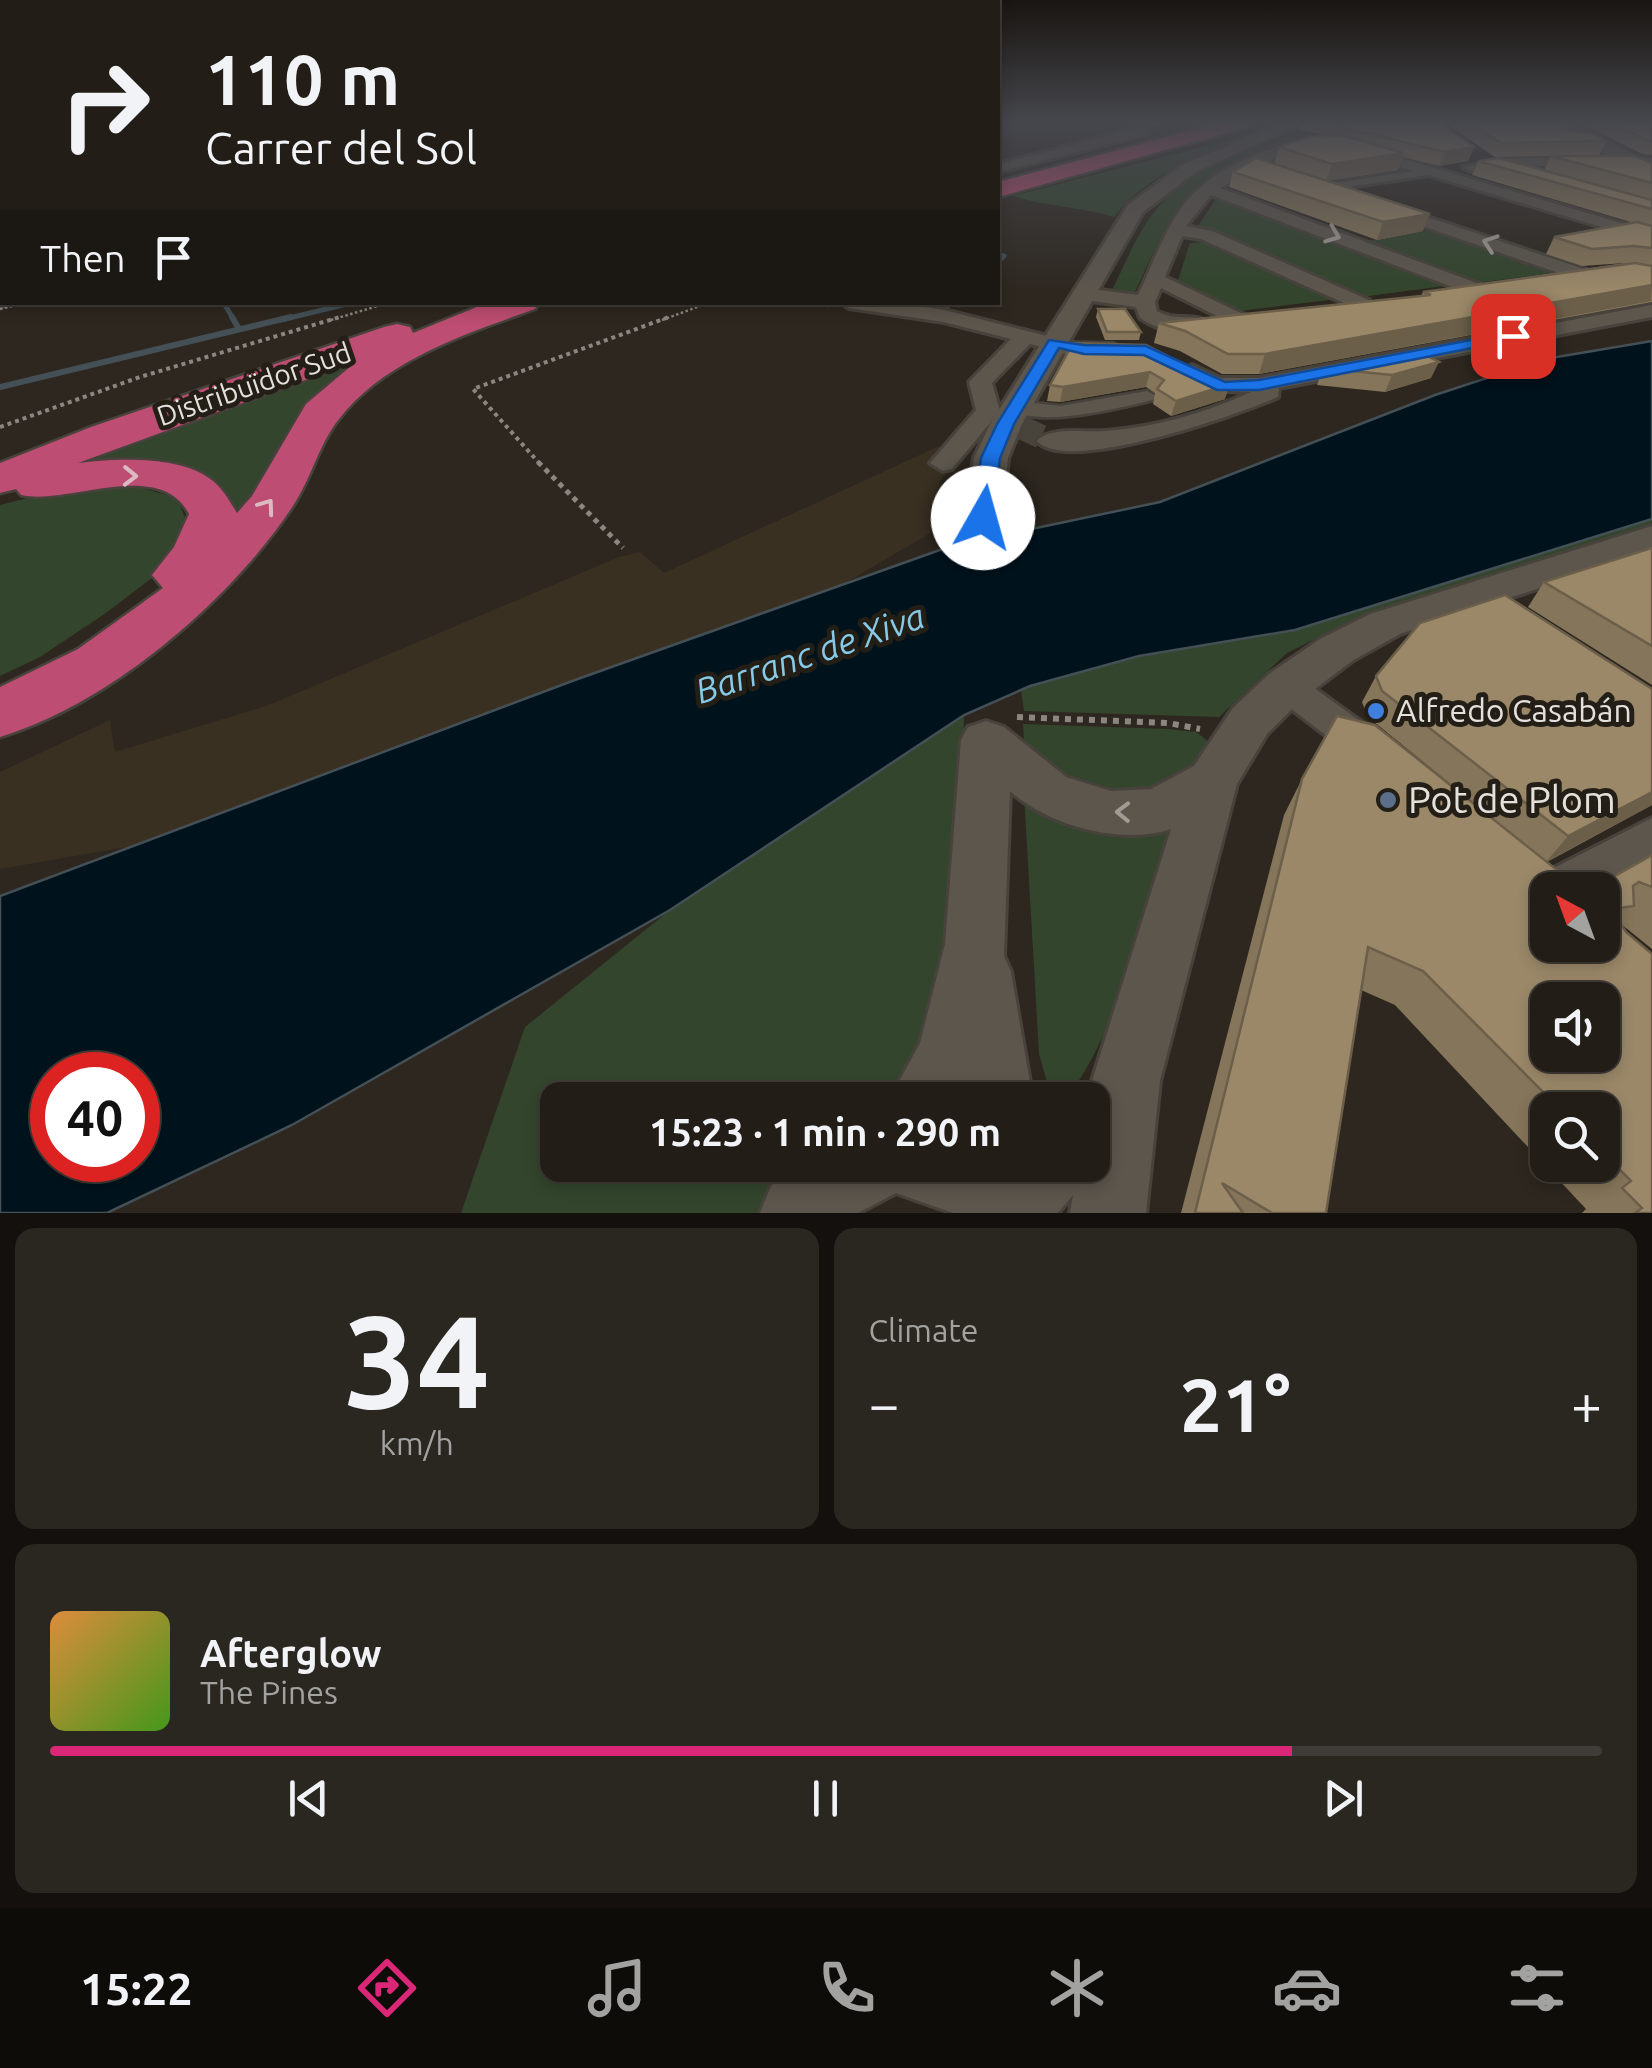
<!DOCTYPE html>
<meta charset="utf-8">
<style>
:root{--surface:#221d17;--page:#2a2620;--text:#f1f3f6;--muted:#a2a2a1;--line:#3f3b36;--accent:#db2777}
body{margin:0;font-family:Ubuntu,sans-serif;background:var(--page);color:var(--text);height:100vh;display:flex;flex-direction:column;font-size:38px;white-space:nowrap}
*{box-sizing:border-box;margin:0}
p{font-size:32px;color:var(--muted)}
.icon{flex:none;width:55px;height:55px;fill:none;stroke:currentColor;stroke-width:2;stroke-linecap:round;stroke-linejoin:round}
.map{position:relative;height:1213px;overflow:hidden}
.side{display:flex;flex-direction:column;gap:15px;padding:15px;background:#13100d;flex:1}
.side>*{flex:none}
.top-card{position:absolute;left:0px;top:0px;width:1000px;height:305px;box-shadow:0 5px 15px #0003,0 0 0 2px var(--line);background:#221d17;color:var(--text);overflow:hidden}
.needle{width:65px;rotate:319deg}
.buttons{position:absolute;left:1530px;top:872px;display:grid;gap:20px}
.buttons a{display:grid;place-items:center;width:90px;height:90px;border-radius:20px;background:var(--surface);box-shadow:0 5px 15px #0003,0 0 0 2px var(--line);font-size:50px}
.speed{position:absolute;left:30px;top:1052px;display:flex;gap:20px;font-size:50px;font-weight:700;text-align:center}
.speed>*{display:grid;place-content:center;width:130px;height:130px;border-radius:50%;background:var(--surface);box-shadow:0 5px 15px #0003,0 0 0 2px var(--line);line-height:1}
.speed .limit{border:15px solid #d22;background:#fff;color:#111}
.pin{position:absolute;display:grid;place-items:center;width:85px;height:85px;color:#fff;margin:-42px;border-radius:20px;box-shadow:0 5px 15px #0006}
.me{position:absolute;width:110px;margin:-55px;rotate:7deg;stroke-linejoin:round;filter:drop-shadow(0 0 8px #0008)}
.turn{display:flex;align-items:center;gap:35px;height:210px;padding:0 40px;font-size:45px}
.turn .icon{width:130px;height:130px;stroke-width:2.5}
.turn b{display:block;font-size:70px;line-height:85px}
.then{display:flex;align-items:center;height:95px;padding:0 40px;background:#0003;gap:20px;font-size:38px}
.big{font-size:75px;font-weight:700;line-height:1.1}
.side .card{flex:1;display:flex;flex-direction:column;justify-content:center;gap:15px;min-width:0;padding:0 35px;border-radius:20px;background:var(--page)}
.side .dial{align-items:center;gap:0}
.dial b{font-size:130px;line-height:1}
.song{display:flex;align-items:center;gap:30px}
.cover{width:120px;height:120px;border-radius:15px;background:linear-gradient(135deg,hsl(30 70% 55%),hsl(100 70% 35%))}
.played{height:10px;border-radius:5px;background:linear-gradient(90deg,var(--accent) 80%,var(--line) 80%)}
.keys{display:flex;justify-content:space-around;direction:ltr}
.heat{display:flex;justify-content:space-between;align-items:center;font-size:55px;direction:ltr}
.side .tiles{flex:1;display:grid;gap:15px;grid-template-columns:1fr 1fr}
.card:last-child{grid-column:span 2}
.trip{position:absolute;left:540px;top:1082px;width:570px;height:100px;border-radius:20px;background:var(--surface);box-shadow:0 5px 15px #0003,0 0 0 2px var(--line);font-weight:700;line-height:100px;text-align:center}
.dock{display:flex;height:160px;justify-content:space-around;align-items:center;background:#0e0c09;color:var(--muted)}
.dock .icon{width:70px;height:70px}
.dock .active{color:var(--accent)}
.dock b{font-size:45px;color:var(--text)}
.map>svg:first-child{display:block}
.built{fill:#393022}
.green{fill:#33452d}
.water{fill:#00131d;stroke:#445056;stroke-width:2.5;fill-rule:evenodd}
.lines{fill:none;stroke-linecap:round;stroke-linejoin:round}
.stream-far2{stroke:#445056;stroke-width:4}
.stream-far1{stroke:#445056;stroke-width:5}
.stream{stroke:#445056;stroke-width:6}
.minor-tunnel{stroke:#48433b;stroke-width:24;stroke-dasharray:24 11;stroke-linecap:butt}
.pedestrian-casing{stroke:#47423b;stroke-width:5}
.minor-casing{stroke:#47423b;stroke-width:6}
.tertiary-casing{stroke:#47423b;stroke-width:6}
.trunk-casing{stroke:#47423b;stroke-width:5}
.path-far3{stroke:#8b8680;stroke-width:2.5;stroke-dasharray:2.5 2.5;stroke-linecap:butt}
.path-far2{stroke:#8b8680;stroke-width:4;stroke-dasharray:4 4;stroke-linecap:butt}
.path-far1{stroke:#8b8680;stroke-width:5;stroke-dasharray:5 5;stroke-linecap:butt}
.path{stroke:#8b8680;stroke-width:6;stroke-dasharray:6 6;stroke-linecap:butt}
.pedestrian{fill:#5c564d;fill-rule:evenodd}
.minor{fill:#5c564d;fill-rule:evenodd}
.tertiary{fill:#5c564d;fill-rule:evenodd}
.trunk{fill:#bd4d72;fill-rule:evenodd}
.wall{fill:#85755a;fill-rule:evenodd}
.shaded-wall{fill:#6c5f4a}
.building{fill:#9b8869;stroke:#6c5f4a;stroke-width:2.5;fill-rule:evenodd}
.oneway{stroke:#a09b94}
.oneway2{stroke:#dabbc1}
.route{fill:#1a73e8;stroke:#114b97;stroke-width:2.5}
.shop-dot{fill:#3f7fe0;stroke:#231e16;stroke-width:4}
.service-dot{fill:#5c6f8a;stroke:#231e16;stroke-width:4}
.labels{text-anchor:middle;stroke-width:10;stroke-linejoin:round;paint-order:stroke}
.far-street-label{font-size:28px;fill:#e4e0db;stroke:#231e16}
.poi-label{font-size:32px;fill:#e4e0db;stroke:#231e16;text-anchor:start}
.water-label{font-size:35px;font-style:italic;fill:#86cae7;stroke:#231e16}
.near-poi-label{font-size:38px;fill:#e4e0db;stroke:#231e16;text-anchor:start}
</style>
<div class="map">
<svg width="1652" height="1213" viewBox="0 0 1652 1213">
<rect width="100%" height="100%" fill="#2d271f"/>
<polygon class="built" points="939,446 943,463 951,470 940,480 936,530 843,584 575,680 150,843 0,869 0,772 110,720 115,752 269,705 619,557 640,552 664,573"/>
<g class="green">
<path d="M 1256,133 C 1202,154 1152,170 1114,217 C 1081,207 1045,206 1013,196 Z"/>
<path d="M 1286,136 L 1296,139 C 1274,153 1247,158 1224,171 C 1174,198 1157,246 1134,294 L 1111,292 C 1124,267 1135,237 1152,215 C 1184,171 1238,156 1286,136 Z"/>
<polygon points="1216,199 1231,200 1452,285 1361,297 1198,226"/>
<polygon points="1435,229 1561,272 1476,283 1366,241"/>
<polygon points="1204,242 1214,244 1337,299 1240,311 1178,280 1190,243"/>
<path d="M 390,347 C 362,369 326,388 302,414 C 270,446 264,496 235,530 L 206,478 L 46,474 Z"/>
<polygon points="135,486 177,498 188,525 170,564 106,613 40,657 0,676 0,505 71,487"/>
<polygon points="1652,519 1652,529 1365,614 1287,653 1219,717 1024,711 1021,690 1030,686 1139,656 1295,630"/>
<polygon points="964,715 962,811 941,1034 897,1100 558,1100 558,1165 810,1165 760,1213 461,1213 525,1027 670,910"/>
<path d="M 1023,724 L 1168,729 L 1196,732 L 1212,744 C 1189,782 1151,803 1105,794 C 1079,789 1050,770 1025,759 Z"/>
<path d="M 1024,794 L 1178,824 C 1153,899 1114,1044 1064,1100 L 1052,1100 L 1039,1054 Z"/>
</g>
<path class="water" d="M 1652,341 L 1652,519 L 1295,630 L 1139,656 L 1030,686 L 964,715 L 670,910 L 292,1125 L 107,1213 L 0,1213 L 0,896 L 575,680 L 951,546 L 1160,502 L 1435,395 L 1545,359 ZM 52,1075 L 138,1075 L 138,1160 L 52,1160 Z"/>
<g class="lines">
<polyline class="stream-far2" points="1144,127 1158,123"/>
<g class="stream-far1">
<polyline points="998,254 1004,256 998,262"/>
<polyline points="223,302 234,320"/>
<polyline points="915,302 931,311"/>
<polyline points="0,307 19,302"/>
<polyline points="940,313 952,302"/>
<polyline points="281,320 355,302"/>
</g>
<g class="stream">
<polyline points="232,317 239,329"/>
<polyline points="0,387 291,317"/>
</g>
<polyline class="minor-tunnel" points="988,411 1050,441"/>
<defs>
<path id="pedestrian" d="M 1147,391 L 1156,396 L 1153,400 C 1119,408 1034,430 1006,407 L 1015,401 L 1060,406 Z"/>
<g id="minor">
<polygon points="1143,127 1147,134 998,172 998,164"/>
<path d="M 1318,138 L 1324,142 L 1323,145 L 1275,158 L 1220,188 L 1482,285 L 1482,293 L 1468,293 L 1211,195 L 1186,226 L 1212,231 L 1369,300 L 1369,308 L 1355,308 L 1201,239 L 1182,236 L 1165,277 L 1247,316 L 1247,324 L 1233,324 L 1161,288 L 1155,302 L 1157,311 C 1174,322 1197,312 1211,324 C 1192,340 1159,331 1140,318 L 1136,307 L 1084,300 L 1074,294 L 1084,288 L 1138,295 C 1153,264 1164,230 1185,203 C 1213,167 1273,144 1318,138 Z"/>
<polygon points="1359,146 1652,232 1652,242 1428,175 1322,191 1322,185 1327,184 1414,171 1354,153 1352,150"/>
<polygon points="1512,158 1652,158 1652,166 1512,166 1470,171 1463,167"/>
<polygon points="1388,204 1590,271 1592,275 1590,279 1576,279 1382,212 1380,209"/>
<path d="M 840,302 L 893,302 L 944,310 L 1075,343 L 1113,344 L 1124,350 C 1103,369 1054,350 1030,344 L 992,383 L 1000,411 L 952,469 L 943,471 L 930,463 L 976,410 L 969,382 L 1011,339 L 944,322 L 849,308 Z"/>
<path d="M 1652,305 L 1652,317 L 1279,388 L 1278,397 C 1240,414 1067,475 1037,441 C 1050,426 1087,433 1106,431 C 1156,427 1205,413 1251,392 L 1208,390 L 1181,372 L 1192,365 L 1220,378 L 1259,378 Z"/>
<polygon points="1286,673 1299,677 1381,736 1386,746 1381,756 1367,761 1353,756 1273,695 1268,686 1273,677"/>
<polygon points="1652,818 1652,857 1594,890 1548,890 1548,907 1538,904 1532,890 1538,876"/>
</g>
<g id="tertiary">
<polygon points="1283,123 1304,123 1197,171 1143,212 1022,424 1008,458 1002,519 996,527 983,530 970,527 964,519 974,458 990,424 1128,205 1184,164"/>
<polygon points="1555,123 1574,123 1652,164 1652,177 1615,161"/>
<path d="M 1652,526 L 1652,551 L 1400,634 L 1352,661 L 1303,698 L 1267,734 L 1237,784 L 1160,1081 L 1146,1213 L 1070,1213 L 1073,1195 L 1058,1213 L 953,1213 L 896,1193 L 858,1213 L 760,1213 L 771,1186 L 799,1165 L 1092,1165 L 1092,1100 L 1088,1100 L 1092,1081 L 1171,829 C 1120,846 1048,825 1010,791 L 1004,956 L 1011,972 L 1033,1100 L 889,1100 L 920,1043 L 945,944 L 961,740 L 968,727 L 986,721 L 1004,727 L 1066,777 L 1111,791 L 1151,789 L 1194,766 L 1233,708 L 1269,674 L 1320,639 L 1370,614 Z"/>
</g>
<g id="trunk">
<polygon points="1219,123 1250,123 1247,127 998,197 998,182"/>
<path d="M 489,302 L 539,302 L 535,309 C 468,333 384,360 339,419 C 319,444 311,479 293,506 C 230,601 110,704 0,737 L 0,687 L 78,649 L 163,588 L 152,575 L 174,547 L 189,514 C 159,457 67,506 21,495 L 16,489 L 0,493 L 0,463 L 91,427 L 384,327 L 397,324 L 410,327 L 413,333 ZM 357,361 L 306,404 L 252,496 L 237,513 C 230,502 223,489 213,481 C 183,455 115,458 78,463 Z"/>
</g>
</defs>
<use href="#pedestrian" class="pedestrian-casing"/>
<use href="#minor" class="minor-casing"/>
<use href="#tertiary" class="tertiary-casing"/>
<use href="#trunk" class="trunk-casing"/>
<g class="path-far3">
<polyline points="781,302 803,305"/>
<polyline points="802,302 829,306"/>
<polyline points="0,309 29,302"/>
<polyline points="331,320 391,302"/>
<polyline points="662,320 711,302"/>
</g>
<g class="path-far2">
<polyline points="0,427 140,377 340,317"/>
<polyline points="540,464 473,389 669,317"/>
</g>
<polyline class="path-far1" points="538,462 623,548"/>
<polyline class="path" points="1017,717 1168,723 1200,729"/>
<use href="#pedestrian" class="pedestrian"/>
<use href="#minor" class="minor"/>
<use href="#tertiary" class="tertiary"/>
<use href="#trunk" class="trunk"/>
</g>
<g class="wall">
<polygon points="1301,123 1441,123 1474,147 1468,161 1439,166 1403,157 1398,170 1327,181 1423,231 1377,240 1229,187 1233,172 1274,164 1279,147 1325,136 1299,129"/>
<polygon points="1445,123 1573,123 1569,131 1606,141 1599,155 1495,157"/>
<polygon points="1580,123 1652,123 1652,155 1642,154"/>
<polygon points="1551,156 1652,163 1652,302 1259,374 1222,374 1180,351 1154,343 1159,323 1421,296 1423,292 1625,263 1582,266 1546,254 1554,237 1634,223 1472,175 1478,161 1544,171"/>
<polygon points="1098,309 1141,332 1139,340 1105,340 1096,317"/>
<polygon points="1073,343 1225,399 1171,416 1153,404 1155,393 1146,387 1060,402 1047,401 1050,385"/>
<polygon points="1323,368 1431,378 1385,392 1317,385"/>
<polygon points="1652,548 1652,685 1528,607 1544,582"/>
<path d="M 1376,676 L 1652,689 L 1652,805 L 1547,862 L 1548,945 L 1602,890 L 1652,855 L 1652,949 L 1621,924 L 1652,1213 L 1582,1213 L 1586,1209 L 1395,1005 L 1361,990 L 1326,1213 L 1181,1213 L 1284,815 L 1302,779 L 1496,821 L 1368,717 L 1362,702 ZM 1548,1110 L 1602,1110 L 1602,1165 L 1548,1165 Z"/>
</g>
<g class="shaded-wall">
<polygon points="1474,147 1468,161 1439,166 1445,152"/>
<polygon points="1404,153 1398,170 1326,181 1332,164"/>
<polygon points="1430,214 1423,231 1377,240 1383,222"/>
<polygon points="1652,285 1651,301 1259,374 1265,354"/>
<polygon points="1439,362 1431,378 1385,392 1392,375"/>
<polygon points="1150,372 1146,387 1060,402 1063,387"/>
<polygon points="1230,384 1225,399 1171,416 1176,401"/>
<polygon points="1652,792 1652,805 1546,862 1568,836"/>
</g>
<g class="building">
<polygon points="1326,123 1441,123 1474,147 1445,152"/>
<polygon points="1469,123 1573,123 1566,125 1569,131 1590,132 1606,141 1501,143"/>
<polygon points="1612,123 1652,123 1652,141 1649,141"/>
<polygon points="1341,135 1404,153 1332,164 1279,147 1308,137"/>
<polygon points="1551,156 1634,156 1652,163 1652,183"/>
<polygon points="1256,158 1430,214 1383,222 1233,172"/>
<polygon points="1499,158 1652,200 1652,209 1478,161"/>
<polygon points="1637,222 1652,226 1652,248 1634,246 1592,249 1554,237"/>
<polygon points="1635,263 1652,266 1652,285 1265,354 1228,354 1185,331 1159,323 1431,295 1423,292"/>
<polygon points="1098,309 1125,309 1141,332 1107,332"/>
<polygon points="1073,343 1146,345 1211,378 1230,384 1176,401 1157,389 1164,380 1150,372 1063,387 1050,385"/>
<polygon points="1417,351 1439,362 1392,375 1323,368"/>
<polygon points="1652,548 1652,646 1544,582"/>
<polygon points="1505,595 1652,689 1652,792 1568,836 1382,691 1376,676 1420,623"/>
<path d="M 1337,716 L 1375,725 L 1582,890 L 1548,890 L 1548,945 L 1602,945 L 1602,890 L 1590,890 L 1652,855 L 1652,887 L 1639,882 L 1633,886 L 1634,906 L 1611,909 L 1626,932 L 1652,954 L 1652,1213 L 1635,1213 L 1642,1208 L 1622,1188 L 1631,1181 L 1602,1152 L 1602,1110 L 1561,1110 L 1423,971 L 1368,947 L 1326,1213 L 1272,1213 L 1222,1183 L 1243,1213 L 1195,1213 L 1302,779 ZM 1548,1000 L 1602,1000 L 1602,1055 L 1548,1055 Z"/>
</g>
<defs><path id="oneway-chevron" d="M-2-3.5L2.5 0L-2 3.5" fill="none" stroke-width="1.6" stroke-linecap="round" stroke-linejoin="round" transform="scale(2.5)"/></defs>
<g class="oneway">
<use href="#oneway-chevron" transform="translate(1333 235) rotate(21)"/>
<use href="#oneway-chevron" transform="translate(1490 243) rotate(-161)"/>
<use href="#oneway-chevron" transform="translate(1123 812) rotate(-179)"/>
</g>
<g class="oneway2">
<use href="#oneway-chevron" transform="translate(130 476) rotate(1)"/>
<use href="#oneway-chevron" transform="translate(267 506) rotate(-54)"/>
</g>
<linearGradient id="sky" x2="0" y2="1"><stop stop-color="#191511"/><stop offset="0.42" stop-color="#46474d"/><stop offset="1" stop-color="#46474d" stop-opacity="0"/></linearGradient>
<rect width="1652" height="292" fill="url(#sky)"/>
<polygon class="route" points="1513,332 1521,336 1518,339 1259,390 1217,390 1144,355 1084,354 1059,348 1014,424 1000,458 993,518 983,525 973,518 981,458 997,424 1049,340 1084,345 1146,346 1225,382 1259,380"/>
<circle class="shop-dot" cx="1376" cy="711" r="10"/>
<circle class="service-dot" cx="1388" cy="800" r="10"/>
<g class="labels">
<g class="far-street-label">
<text transform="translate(254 384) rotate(-19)" y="10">Distribuïdor Sud</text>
</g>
<g class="poi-label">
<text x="1396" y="722">Alfredo Casabán</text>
</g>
<g class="water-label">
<text transform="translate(810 654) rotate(-19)" y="12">Barranc de Xiva</text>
</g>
<g class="near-poi-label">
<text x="1408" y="813">Pot de Plom</text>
</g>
</g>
</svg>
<div class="buttons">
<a><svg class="needle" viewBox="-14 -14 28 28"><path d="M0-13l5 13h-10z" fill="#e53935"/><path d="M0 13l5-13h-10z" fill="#a2a2a1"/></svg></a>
<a><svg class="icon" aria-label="sound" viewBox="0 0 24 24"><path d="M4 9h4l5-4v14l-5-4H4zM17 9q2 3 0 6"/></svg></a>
<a><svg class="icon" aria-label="search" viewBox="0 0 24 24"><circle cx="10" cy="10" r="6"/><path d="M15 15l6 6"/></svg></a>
</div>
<div class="speed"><div class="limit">40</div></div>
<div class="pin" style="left:1513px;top:336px;background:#d93025"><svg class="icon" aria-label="arrive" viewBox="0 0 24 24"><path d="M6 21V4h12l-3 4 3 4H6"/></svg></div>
<svg class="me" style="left:983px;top:518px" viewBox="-20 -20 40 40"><circle r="19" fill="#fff"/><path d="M0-13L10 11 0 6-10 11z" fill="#1a73e8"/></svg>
<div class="trip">15:23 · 1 min · 290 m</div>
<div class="top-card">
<div class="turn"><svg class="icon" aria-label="right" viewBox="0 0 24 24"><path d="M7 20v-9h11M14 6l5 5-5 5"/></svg><div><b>110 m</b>Carrer del Sol</div></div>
<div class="then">Then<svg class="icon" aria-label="arrive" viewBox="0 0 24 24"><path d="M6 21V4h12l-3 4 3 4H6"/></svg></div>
</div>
</div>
<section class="side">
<div class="tiles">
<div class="card dial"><b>34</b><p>km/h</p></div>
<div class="card"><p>Climate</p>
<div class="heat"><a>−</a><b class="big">21°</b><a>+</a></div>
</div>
<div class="card">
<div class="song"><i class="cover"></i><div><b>Afterglow</b><p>The Pines</p></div></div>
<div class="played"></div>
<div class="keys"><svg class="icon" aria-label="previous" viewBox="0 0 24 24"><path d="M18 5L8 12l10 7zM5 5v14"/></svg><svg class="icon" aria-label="pause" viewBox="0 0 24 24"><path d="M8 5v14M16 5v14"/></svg><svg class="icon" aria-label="next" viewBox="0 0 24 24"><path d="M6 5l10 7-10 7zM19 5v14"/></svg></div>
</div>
</div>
</section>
<nav class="dock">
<b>15:22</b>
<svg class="icon active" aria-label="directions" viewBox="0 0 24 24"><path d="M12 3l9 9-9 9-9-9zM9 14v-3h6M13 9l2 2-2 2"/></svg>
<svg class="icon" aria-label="music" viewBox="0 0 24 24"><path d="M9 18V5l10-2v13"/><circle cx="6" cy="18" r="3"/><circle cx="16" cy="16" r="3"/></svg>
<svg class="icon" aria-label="phone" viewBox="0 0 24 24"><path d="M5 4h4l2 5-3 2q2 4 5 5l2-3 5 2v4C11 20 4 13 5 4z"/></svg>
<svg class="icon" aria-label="climate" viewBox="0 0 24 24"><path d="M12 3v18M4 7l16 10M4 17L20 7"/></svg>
<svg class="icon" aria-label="car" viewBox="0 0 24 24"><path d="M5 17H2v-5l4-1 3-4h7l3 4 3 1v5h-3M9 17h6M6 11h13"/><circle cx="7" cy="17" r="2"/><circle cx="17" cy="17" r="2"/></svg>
<svg class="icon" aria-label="filters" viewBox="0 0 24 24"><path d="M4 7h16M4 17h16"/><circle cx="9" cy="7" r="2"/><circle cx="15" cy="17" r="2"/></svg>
</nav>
